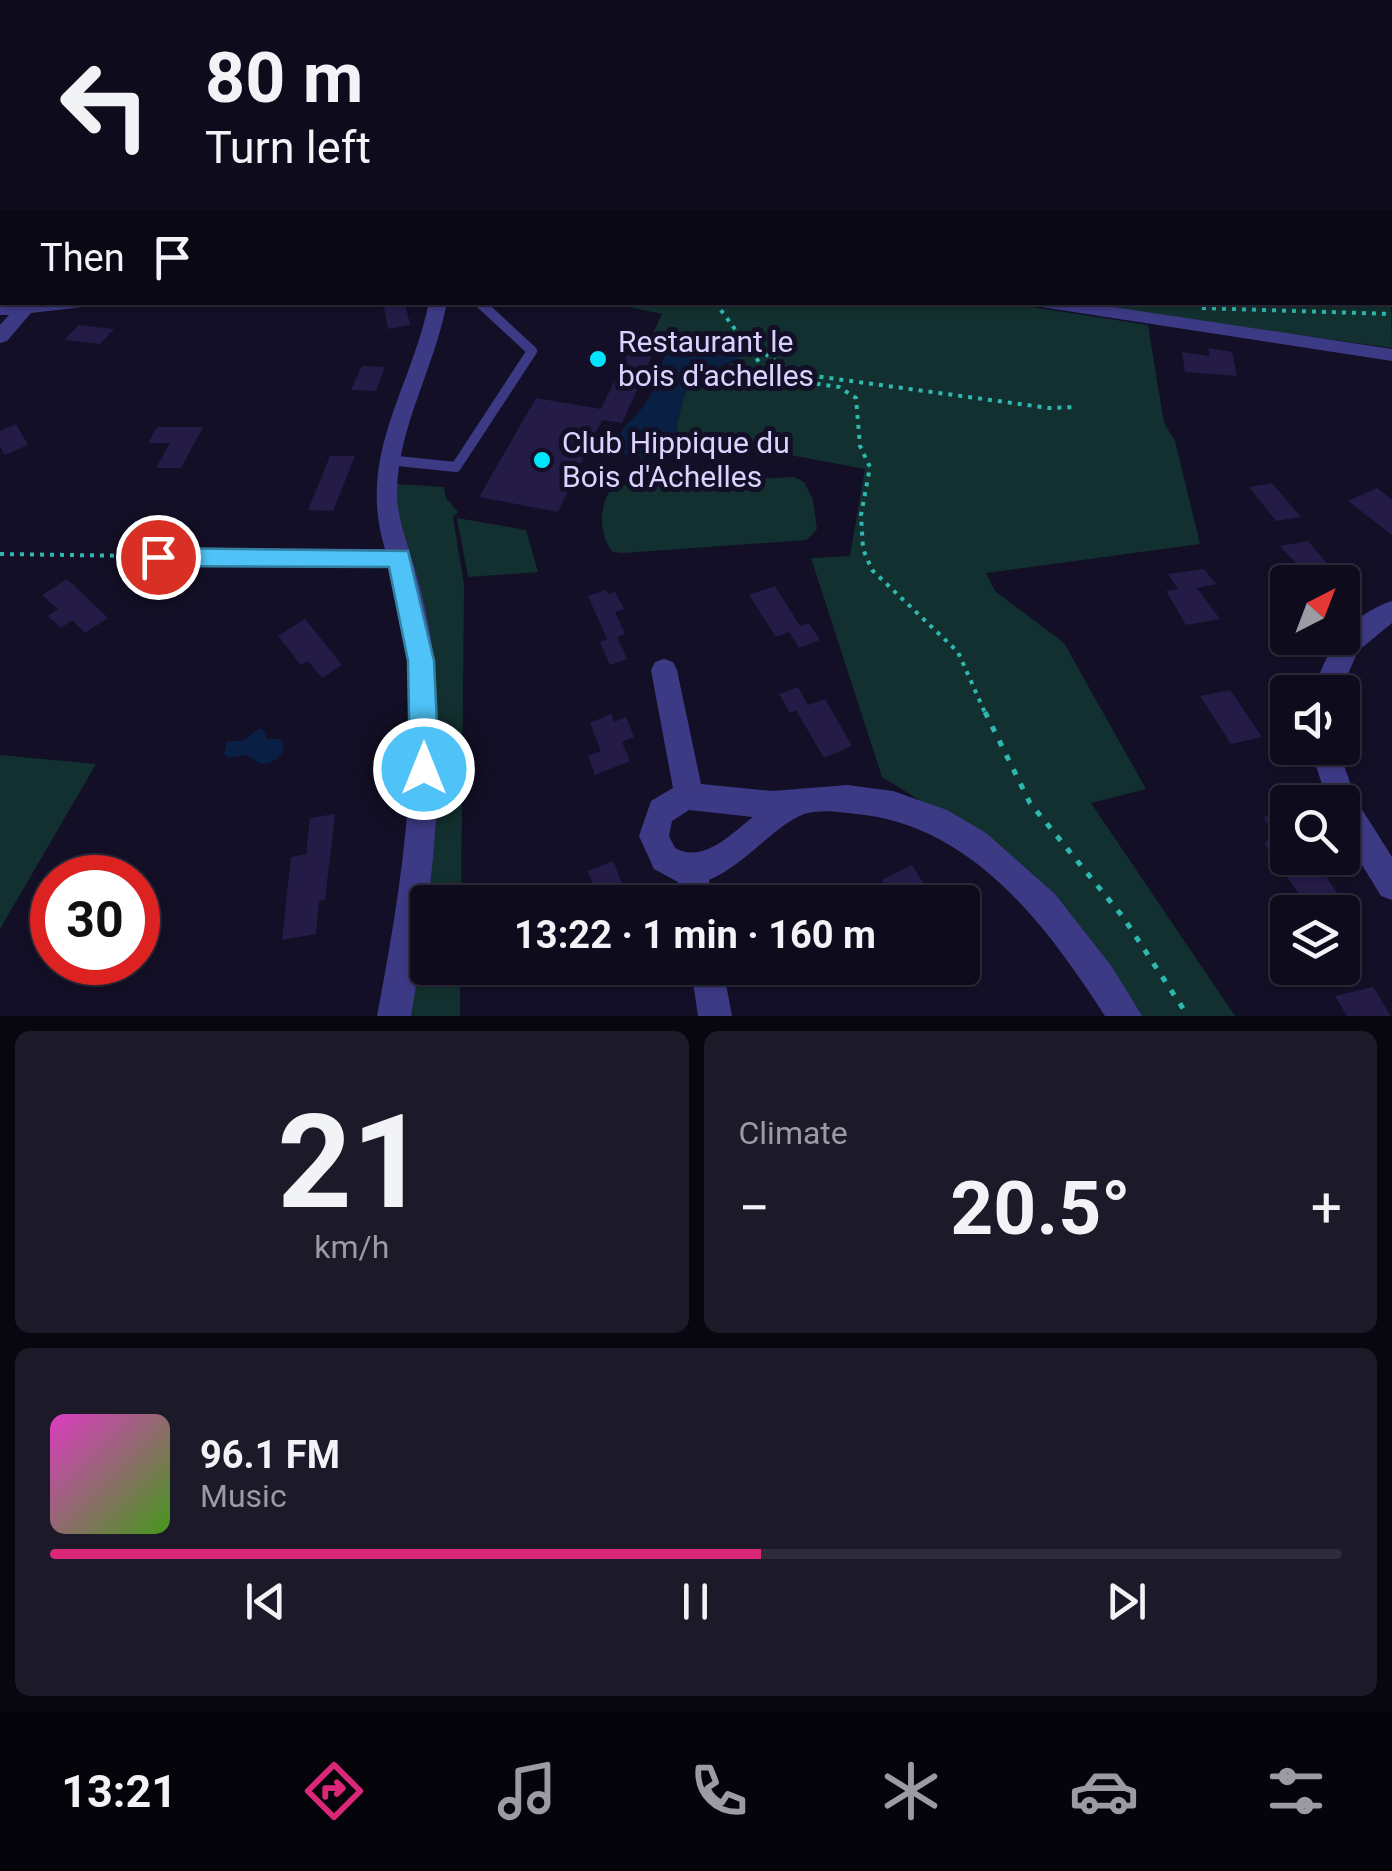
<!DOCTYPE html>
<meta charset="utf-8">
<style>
:root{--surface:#0e0b1c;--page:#1c1929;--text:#f1f3f6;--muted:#9b9ba3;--line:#2e2b3b;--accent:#db2777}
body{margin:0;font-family:Roboto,sans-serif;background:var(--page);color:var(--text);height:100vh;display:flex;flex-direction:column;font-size:38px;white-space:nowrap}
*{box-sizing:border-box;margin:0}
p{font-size:32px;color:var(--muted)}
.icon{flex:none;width:55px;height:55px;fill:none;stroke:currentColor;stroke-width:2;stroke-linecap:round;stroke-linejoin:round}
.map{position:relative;height:1016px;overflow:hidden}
.sheet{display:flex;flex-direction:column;gap:15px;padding:15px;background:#08060f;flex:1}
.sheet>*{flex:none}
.banner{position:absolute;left:0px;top:0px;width:1392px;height:305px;box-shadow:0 2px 8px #0004,0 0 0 2px var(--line);background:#0e0b1c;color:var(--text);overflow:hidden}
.needle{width:65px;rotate:42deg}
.buttons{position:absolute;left:1270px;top:565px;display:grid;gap:20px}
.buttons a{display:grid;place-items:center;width:90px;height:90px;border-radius:10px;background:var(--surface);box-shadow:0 2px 8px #0004,0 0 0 2px var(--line);font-size:50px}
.speed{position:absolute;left:30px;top:855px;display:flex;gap:20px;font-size:50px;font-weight:700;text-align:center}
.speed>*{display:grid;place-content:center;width:130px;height:130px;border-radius:50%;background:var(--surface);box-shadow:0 2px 8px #0004,0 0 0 2px var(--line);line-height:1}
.speed .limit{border:15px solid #d22;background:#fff;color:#111}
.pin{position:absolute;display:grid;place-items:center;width:85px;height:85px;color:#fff;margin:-42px;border:5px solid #fff;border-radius:50%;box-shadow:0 2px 10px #0007}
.me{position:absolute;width:110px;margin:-55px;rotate:0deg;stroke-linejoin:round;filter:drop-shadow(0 0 8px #0008)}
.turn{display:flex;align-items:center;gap:35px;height:210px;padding:0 40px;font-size:45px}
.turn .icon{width:130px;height:130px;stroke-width:2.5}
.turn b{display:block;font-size:70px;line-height:85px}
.then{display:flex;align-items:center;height:95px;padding:0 40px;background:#0003;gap:20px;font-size:38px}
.big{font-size:75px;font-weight:700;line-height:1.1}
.sheet .card{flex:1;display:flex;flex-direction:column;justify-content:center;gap:15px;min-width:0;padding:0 35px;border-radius:15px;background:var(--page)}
.sheet .dial{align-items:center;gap:0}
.dial b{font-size:130px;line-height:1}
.song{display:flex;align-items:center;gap:30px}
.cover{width:120px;height:120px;border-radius:15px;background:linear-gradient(135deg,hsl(310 70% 55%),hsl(100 70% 35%))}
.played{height:10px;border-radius:5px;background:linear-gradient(90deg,var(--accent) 55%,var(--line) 55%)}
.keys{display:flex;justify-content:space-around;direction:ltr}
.heat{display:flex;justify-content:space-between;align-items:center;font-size:55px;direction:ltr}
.sheet .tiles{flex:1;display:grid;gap:15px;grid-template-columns:1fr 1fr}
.card:last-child{grid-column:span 2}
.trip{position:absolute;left:410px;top:885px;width:570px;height:100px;border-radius:10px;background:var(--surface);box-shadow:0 2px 8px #0004,0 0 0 2px var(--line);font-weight:700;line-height:100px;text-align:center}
.tab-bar{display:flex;height:160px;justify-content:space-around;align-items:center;background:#06040b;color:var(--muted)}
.tab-bar .icon{width:70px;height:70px}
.tab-bar .active{color:var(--accent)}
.tab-bar b{font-size:45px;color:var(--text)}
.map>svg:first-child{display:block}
.green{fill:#12302f}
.water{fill:#0a1f44}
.building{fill:#241b47}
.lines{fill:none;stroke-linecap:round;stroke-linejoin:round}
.path-far1{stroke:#2fb8b0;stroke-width:4;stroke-dasharray:4 6;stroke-linecap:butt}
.path{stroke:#2fb8b0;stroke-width:5;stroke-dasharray:6 10;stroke-linecap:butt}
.service-far1{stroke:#3d3a85;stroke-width:6}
.service{stroke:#3d3a85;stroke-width:10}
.minor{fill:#3d3a85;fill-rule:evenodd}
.secondary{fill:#6f6bff;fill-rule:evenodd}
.primary{fill:#c25bff;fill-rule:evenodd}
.route{fill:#4fc3f7;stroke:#337fa1;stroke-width:2.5}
.poi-dot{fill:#00e5ff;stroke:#130f26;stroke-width:4}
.labels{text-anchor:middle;stroke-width:10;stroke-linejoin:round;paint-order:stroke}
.poi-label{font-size:30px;fill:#d9d4ff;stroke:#130f26;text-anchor:start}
</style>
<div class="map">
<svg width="1392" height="1016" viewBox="0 0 1392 1016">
<rect width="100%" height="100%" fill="#130f26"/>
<g class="green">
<polygon points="1390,261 1392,348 1069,303 1390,302"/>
<polygon points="610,303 1006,303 1148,325 1164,423 1175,441 1200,544 986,573 995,591 1064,643 1146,789 1091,803 1235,1016 1139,1016 987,842 882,777 811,558 850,556 865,469 699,438 679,438 676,426 687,384 701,373 733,363 740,354 732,337 691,332 677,338 664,357 644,353 662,314"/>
<path d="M 794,477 L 804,482 L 813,500 L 817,529 L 807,540 L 623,553 L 613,552 C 598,537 597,493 619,485 Z"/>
<polygon points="396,484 444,487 446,498 458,512 453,517 464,585 461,902 428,902 428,968 460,968 460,1016 406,1016 425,898"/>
<polygon points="457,518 526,530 538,572 468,577"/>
<polygon points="0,755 96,764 0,929"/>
</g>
<g class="water">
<path d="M 698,332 L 732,337 L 739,358 L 689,380 L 676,426 L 679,441 C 666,464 640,460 618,452 L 614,441 C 624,425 640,414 649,398 C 665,373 659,334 698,332 Z"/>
<path d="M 260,728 L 265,731 L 266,739 L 279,739 L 284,743 C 284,757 273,764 261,764 L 247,755 L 229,758 L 224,754 L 227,741 L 243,741 Z"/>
</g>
<g class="building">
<polygon points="383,302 405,302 410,325 388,329"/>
<polygon points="79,325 114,329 100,344 64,340"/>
<polygon points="1208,348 1232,352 1237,376 1185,372 1182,352 1210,356"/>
<polygon points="633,353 652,356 622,423 602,420 558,512 479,497 536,398 601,409 627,355"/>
<polygon points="362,366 385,367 376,391 351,390"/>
<polygon points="16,424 28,445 5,455 0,447 0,431"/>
<polygon points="157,427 203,427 181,468 156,468 170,443 148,443"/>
<polygon points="330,456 355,456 333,511 308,510"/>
<polygon points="1272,483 1301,517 1276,521 1249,487"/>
<polygon points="1377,488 1392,500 1392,535 1348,501"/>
<polygon points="1308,541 1343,582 1313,582 1280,546"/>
<polygon points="1204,569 1216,584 1197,588 1220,619 1186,625 1166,591 1178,589 1168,574"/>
<polygon points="67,579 108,618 85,633 72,620 61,628 48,616 58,609 42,595"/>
<polygon points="775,586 800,626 809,623 820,640 799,648 789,632 776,637 749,595"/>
<polygon points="606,590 608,594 615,592 624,609 615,612 625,634 617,637 627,659 610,665 600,642 607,639 588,596"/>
<polygon points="305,619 342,665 322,678 308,661 301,665 278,636"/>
<polygon points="798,687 808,705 825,699 852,746 824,758 796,710 790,713 779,694"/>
<polygon points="1230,690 1237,700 1262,737 1231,744 1200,696"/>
<polygon points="611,714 614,722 626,717 634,737 622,742 630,761 595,775 588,756 601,751 590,723"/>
<polygon points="1288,811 1288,858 1314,858 1343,902 1310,910 1265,845 1266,841 1277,838 1263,817"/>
<polygon points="335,814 325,900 319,901 316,934 282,940 291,857 306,854 310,818"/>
<polygon points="613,861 628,898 600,902 588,871"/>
<polygon points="912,865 927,889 920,892 926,902 895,902 882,880"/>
<polygon points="1373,987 1391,1016 1347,1016 1335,996"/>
</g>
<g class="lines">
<g class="path-far1">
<polyline points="715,302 770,377 839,387 856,398 860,446 870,467 861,515 863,549 872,570 958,652 986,715"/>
<polyline points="1202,308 1392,314"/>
<polyline points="749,342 782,366 807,375 1049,408 1075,407"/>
<polyline points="0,554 140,556"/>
</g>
<polyline class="path" points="985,712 1030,803 1123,917 1188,1016"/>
<polyline class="service-far1" points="581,2 592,0"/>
<polyline class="service" points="388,460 456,467 532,351 479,302"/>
<g class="minor">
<polygon points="1053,0 1065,0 1067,2 1055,2"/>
<polygon points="1390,59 1392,60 1392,68 1390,67"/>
<rect x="1390" y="118" width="2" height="8"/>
<rect x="1390" y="138" width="2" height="8"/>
<polygon points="92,302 83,307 31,313 7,341 0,343 0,325 9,315 0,315 0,305"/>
<path d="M 429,302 L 447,302 C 435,367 398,426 397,492 C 397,518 407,542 414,566 C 423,597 431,630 434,662 C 446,782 431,899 411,1016 L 377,1016 C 405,869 429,715 391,567 L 158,566 L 150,563 L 146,557 L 150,551 L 158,548 L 385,549 C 356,456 411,390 429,302 Z"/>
<polygon points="1032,302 1080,302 1392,349 1392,361 1041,307"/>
<path d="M 1392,601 L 1392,623 L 1358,651 L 1340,692 L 1314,692 C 1325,650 1349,615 1392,601 Z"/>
<path d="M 664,659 L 673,662 L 677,670 L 701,784 L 773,791 L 847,785 L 893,791 L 947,810 L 986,833 L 1055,894 L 1112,967 L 1142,1016 L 1105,1016 C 1048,928 976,830 865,815 C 847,813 822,808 804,814 C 775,825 745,865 709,880 L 712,902 L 682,902 L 678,882 L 654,869 L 639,836 L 651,801 L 673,788 L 651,670 L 655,662 ZM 689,810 L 753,817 C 732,833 704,864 675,848 L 669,836 L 672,821 Z"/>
<polygon points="1310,748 1338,748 1356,800 1392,857 1392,900 1381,896 1342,832 1342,802 1328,802"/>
<polygon points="691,968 723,968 732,1016 698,1016"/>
</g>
<polygon class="secondary" points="963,0 1044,0 962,2"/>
<polygon class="primary" points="2,135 2,145 0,146 0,136"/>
</g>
<polygon class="route" points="158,548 408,551 434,661 439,769 434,778 424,782 414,778 410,769 408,661 389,567 158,566 150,563 146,557 150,550"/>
<g class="poi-dot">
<circle cx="598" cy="359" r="10"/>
<circle cx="542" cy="460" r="10"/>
</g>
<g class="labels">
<g class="poi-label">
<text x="618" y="352">Restaurant le<tspan x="618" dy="34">bois d'achelles</tspan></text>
<text x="562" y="453">Club Hippique du<tspan x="562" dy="34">Bois d'Achelles</tspan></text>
</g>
</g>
</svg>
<div class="buttons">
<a><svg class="needle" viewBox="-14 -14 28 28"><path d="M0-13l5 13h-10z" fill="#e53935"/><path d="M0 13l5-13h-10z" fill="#9b9ba3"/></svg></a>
<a><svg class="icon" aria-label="sound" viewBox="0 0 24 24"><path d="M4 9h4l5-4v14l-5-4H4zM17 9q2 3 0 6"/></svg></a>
<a><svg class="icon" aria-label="search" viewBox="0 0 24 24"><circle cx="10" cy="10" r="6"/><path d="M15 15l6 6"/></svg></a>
<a><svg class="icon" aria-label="layers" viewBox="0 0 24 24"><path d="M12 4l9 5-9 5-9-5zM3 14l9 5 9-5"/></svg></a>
</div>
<div class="speed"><div class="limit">30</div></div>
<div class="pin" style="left:158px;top:557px;background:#d93025"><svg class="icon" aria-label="arrive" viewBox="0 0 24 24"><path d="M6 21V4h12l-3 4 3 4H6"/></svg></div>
<svg class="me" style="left:424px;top:769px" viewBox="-20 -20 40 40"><circle r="17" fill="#4fc3f7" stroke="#fff" stroke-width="3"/><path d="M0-11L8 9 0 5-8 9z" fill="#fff"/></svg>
<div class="trip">13:22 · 1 min · 160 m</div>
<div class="banner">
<div class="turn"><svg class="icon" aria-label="left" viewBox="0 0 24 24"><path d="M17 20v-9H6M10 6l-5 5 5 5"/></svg><div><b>80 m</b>Turn left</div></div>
<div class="then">Then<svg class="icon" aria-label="arrive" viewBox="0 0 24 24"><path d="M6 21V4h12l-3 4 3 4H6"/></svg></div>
</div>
</div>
<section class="sheet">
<div class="tiles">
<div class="card dial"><b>21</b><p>km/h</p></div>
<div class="card"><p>Climate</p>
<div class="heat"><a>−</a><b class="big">20.5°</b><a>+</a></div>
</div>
<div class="card">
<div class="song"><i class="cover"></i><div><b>96.1 FM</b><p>Music</p></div></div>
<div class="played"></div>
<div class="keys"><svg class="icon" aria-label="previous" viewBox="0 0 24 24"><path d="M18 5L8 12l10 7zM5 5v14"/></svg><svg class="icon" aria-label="pause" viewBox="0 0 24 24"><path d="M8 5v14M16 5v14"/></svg><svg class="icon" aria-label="next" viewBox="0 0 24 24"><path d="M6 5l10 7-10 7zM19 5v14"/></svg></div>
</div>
</div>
</section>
<nav class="tab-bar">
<b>13:21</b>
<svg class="icon active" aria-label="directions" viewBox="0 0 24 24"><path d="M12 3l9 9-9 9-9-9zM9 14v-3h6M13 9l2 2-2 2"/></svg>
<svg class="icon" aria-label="music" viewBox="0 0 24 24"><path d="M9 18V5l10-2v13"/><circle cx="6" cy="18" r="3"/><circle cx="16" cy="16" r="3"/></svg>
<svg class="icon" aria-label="phone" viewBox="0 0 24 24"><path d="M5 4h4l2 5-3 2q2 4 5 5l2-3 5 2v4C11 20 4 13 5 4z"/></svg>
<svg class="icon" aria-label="climate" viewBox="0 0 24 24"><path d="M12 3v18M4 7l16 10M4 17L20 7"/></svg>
<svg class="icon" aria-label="car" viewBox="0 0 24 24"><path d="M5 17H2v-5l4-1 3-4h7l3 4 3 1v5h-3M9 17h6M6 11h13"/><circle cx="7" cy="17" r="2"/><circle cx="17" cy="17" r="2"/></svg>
<svg class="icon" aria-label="filters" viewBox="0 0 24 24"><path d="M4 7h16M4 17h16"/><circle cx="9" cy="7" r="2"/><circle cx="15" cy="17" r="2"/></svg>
</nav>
